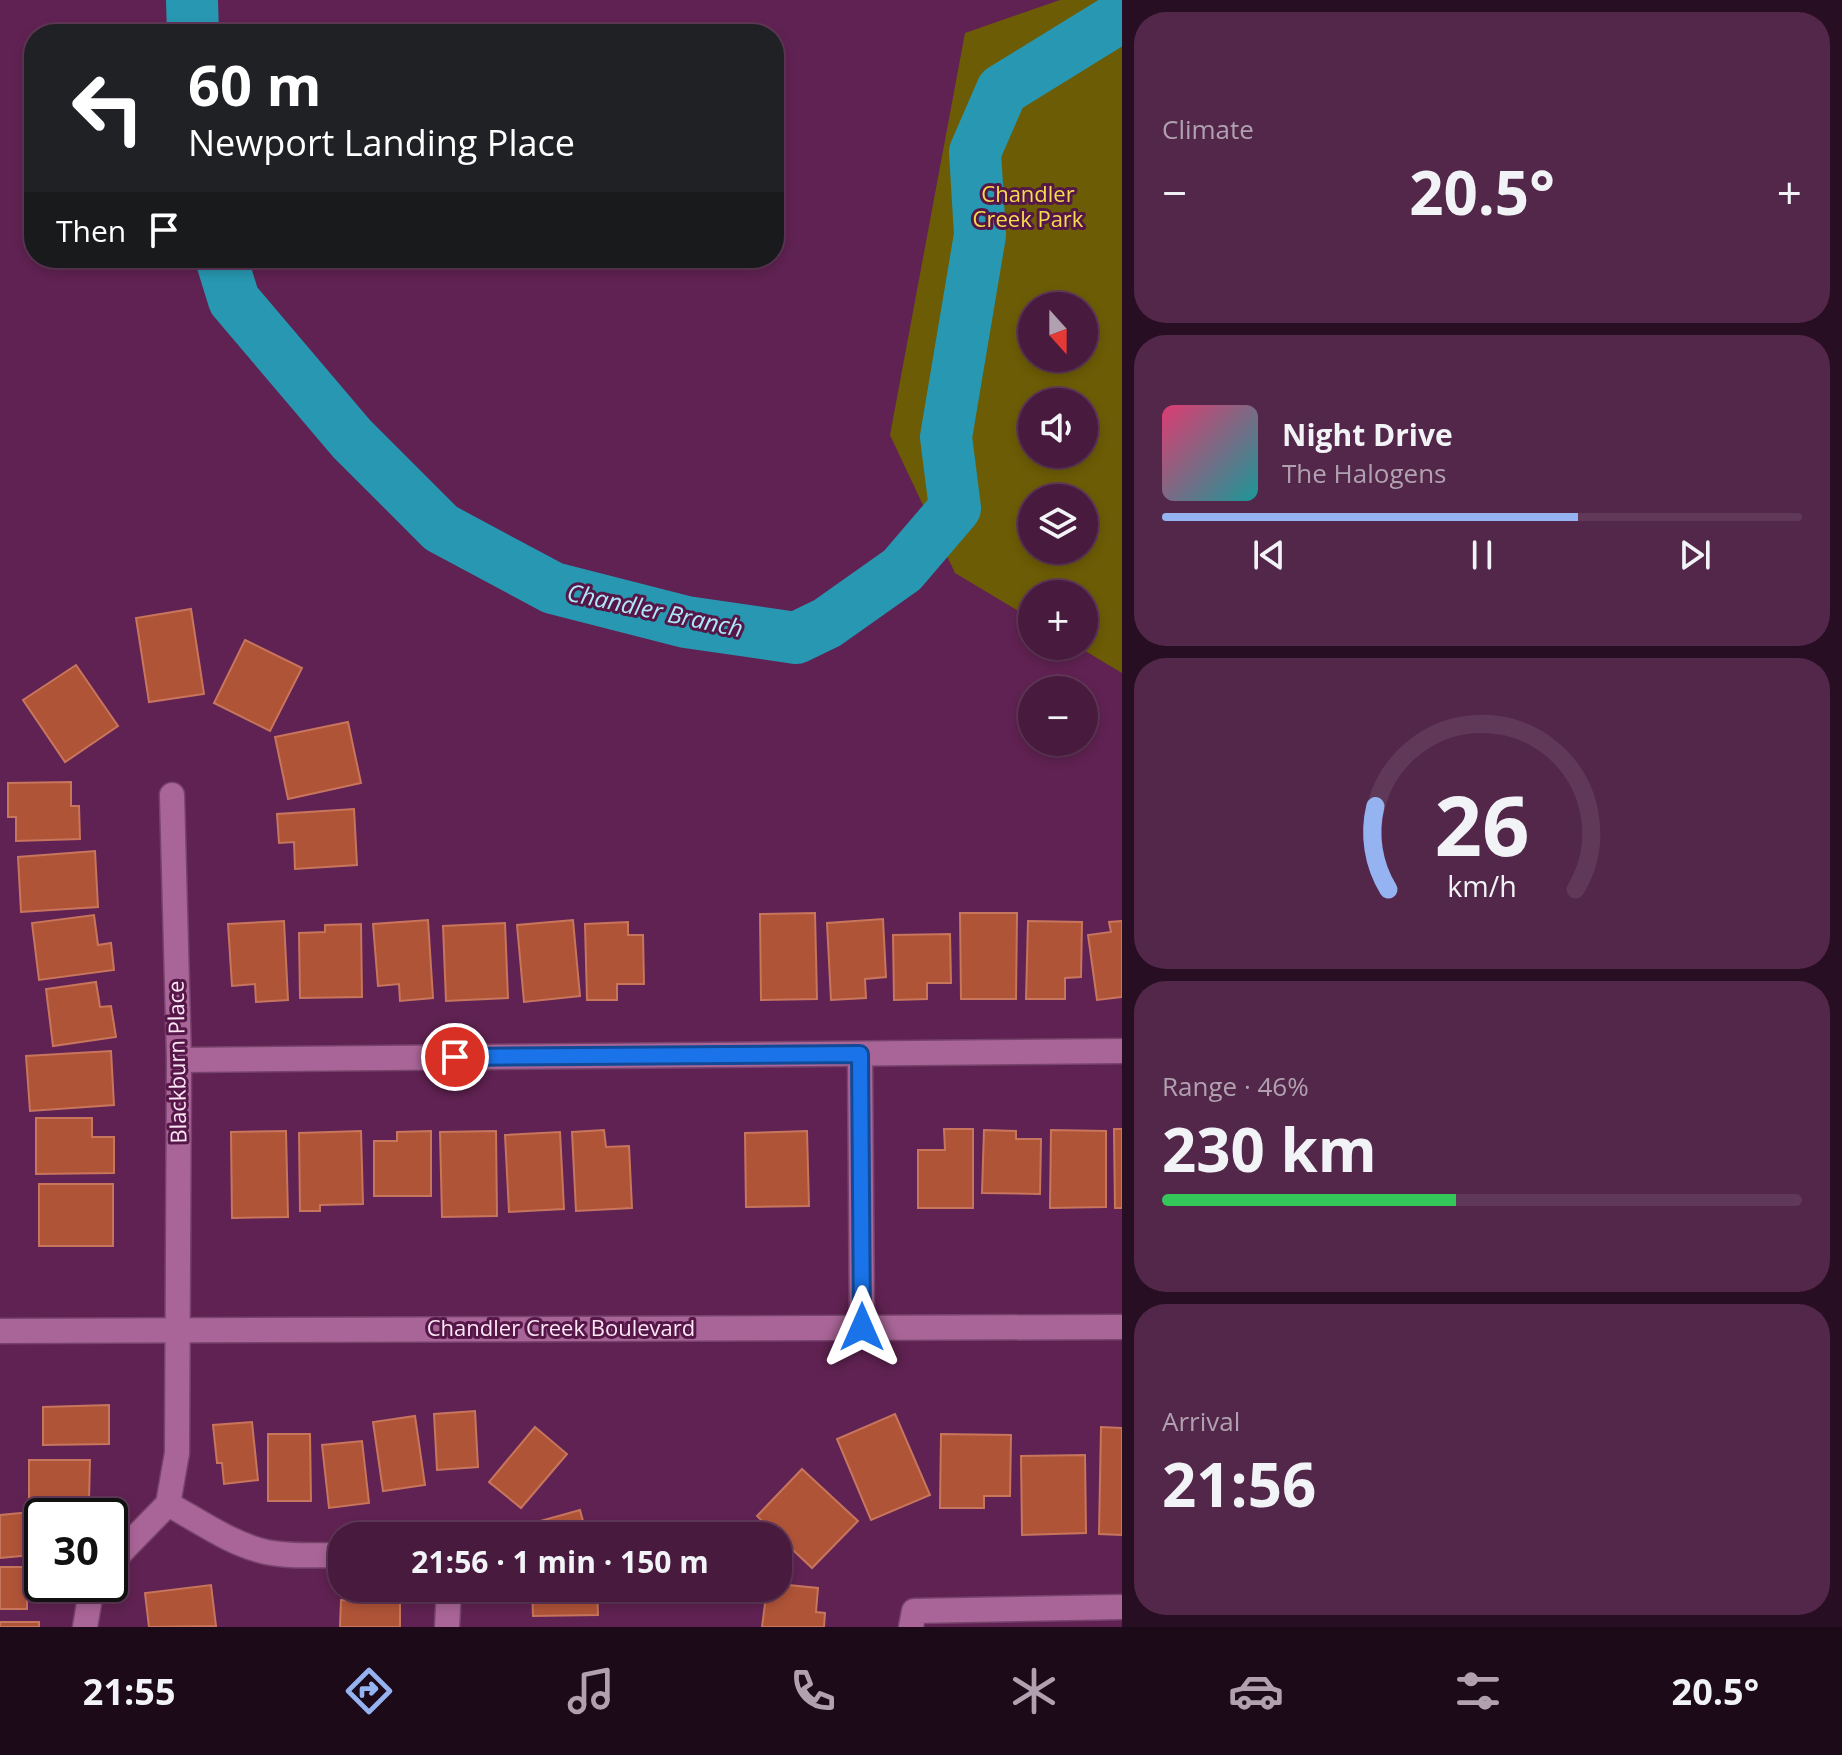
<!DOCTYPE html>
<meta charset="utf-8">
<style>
:root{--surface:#481a3e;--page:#522749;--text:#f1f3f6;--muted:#b1a1b0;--line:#603858;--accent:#95b2f1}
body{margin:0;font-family:"Open Sans",sans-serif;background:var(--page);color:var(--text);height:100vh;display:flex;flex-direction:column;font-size:30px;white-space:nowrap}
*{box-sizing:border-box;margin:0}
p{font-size:26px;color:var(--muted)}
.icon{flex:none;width:44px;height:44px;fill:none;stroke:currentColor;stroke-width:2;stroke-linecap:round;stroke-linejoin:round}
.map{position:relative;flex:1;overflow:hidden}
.side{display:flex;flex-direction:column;gap:12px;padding:12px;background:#280e22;width:720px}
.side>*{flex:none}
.top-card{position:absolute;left:24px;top:24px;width:760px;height:244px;border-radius:32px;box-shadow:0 4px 12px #0003,0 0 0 2px var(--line);background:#202124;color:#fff;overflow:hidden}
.needle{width:52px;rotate:159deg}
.tools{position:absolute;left:1018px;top:292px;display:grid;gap:16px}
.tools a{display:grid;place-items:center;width:80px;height:80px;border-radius:50%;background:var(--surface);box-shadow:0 4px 12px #0003,0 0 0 2px var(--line);font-size:40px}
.speed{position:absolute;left:24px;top:1498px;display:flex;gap:16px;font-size:40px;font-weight:700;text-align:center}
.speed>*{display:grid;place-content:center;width:104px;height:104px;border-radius:50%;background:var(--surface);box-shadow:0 4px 12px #0003,0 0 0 2px var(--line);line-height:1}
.speed .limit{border:4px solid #111;border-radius:12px;background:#fff;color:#111}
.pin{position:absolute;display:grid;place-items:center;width:68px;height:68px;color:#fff;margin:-34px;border:4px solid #fff;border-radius:50%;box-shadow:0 2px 8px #0007}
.me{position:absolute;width:88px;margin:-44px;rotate:0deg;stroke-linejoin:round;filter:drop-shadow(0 0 6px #0008)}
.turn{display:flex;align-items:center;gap:28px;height:168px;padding:0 32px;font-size:36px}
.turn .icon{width:104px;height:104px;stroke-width:2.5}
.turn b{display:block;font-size:56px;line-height:68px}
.then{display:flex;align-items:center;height:76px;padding:0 32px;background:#0003;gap:16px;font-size:30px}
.big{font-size:60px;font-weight:700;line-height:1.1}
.side .card{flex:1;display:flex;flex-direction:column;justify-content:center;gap:12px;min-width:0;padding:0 28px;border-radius:32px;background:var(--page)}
.side .dial{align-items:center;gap:0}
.dial svg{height:208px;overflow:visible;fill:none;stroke:var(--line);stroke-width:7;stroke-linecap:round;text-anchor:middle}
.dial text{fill:var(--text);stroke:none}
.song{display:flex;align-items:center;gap:24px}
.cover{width:96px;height:96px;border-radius:12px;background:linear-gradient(135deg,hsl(340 70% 55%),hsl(180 70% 35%))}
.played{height:8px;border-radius:4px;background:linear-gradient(90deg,var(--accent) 65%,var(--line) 65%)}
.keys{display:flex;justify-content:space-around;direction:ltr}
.heat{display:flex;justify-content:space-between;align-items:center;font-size:44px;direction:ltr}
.charge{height:12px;border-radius:6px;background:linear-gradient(90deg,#34c759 46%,var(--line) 0)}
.trip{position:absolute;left:328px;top:1522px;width:464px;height:80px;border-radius:32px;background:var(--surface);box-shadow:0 4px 12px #0003,0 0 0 2px var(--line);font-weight:700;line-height:80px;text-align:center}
.tabs{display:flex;height:128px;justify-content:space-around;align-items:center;background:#1d0a19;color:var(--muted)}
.tabs .icon{width:56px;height:56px}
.tabs .current{color:var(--accent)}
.tabs b{font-size:36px;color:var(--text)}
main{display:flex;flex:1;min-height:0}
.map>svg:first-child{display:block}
.green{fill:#6c5c06;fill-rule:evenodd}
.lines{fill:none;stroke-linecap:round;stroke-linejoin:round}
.river{stroke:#2897b1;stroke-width:52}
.building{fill:#b05438;stroke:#c7755d;stroke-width:2}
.minor-casing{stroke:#77436c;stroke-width:27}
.minor{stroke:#a96597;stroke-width:24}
.route-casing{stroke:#114b97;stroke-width:20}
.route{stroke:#1a73e8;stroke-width:14}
.labels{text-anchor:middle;stroke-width:6;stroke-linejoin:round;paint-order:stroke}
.park-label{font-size:22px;fill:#f7db4e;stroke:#541747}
.street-label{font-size:22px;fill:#fde5f5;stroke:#541747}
.water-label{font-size:24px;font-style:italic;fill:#aee8f9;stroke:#541747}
</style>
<main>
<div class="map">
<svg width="1122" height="1627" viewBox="0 0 1122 1627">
<rect width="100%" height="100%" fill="#602252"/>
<path class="green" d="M 1060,0 L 1122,0 L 1122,673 L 1077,646 L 1084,646 L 1084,594 L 1032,594 L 1032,619 L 955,573 L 890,435 L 965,33 ZM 1032,306 L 1084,306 L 1084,358 L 1032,358 ZM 1032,402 L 1084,402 L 1084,454 L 1032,454 ZM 1032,498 L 1084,498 L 1084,550 L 1032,550 Z"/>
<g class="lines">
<g class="river">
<polyline points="192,0 193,34"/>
<polyline points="221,258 234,300 352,439 441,528 553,588 686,622 796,638 827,623 902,570 955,508 946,437 980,235 975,152 1002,90 1122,16"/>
</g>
</g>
<g class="building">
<polygon points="191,609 204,694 149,702 136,618"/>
<polygon points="245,640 302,668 270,731 214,703"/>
<polygon points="76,665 118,726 65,762 23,700"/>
<polygon points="348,722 361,783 288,799 275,737"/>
<polygon points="71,782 71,806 79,806 80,839 16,841 16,817 8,817 8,783"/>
<polygon points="354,809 357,865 295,869 294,842 279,843 277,814"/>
<polygon points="95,851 98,907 21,912 18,857"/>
<polygon points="815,913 817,999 761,1000 760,914"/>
<polygon points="960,913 1017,913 1016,999 961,999"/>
<polygon points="94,915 98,945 111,943 114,970 39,980 32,923"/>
<polygon points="883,919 886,977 865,979 866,998 831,1000 827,923"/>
<polygon points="428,920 433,998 400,1001 399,984 378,986 373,924"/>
<polygon points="573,920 580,996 524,1002 517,925"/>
<polygon points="284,921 288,1000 256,1002 255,984 232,986 228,924"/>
<polygon points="1028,921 1082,922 1081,977 1065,978 1065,999 1026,999"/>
<polygon points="1122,921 1122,997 1097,1000 1088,935 1111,932 1109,922"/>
<polygon points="628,922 628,935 643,935 644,984 617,984 617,1000 587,1000 585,924"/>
<polygon points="505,923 508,998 446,1001 443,926"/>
<polygon points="361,924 362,997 300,998 299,933 325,932 325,925"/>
<polygon points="950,934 951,983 927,983 927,999 894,1000 893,935"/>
<polygon points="96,982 100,1007 111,1006 116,1037 53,1046 46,989"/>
<polygon points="111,1051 114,1105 30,1111 26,1056"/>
<polygon points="36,1118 92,1118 92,1137 114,1137 114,1173 36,1174"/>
<polygon points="944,1129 973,1129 973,1208 918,1208 918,1150 945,1150"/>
<polygon points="1114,1129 1122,1129 1122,1208 1115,1208"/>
<polygon points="604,1130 606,1147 629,1146 632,1208 576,1211 572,1132"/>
<polygon points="984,1130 1016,1131 1016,1139 1041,1139 1040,1194 982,1193"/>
<polygon points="1051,1130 1106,1131 1106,1207 1050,1208"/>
<polygon points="286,1131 288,1217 232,1218 231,1132"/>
<polygon points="361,1131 363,1204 320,1205 320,1211 300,1211 299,1133"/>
<polygon points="431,1131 431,1196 374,1196 374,1141 397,1141 397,1132"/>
<polygon points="496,1131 497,1216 442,1217 440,1132"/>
<polygon points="807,1131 809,1206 746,1207 745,1133"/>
<polygon points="560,1132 564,1209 509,1212 505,1135"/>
<rect x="39" y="1184" width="74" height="62"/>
<polygon points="109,1405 109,1444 43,1445 43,1407"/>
<polygon points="475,1411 478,1467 437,1470 434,1414"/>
<polygon points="895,1414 930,1495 871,1520 837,1439"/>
<polygon points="415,1416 425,1485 383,1491 373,1422"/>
<polygon points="252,1422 258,1480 224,1484 222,1463 217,1463 213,1425"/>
<polygon points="535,1427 567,1454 521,1508 489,1482"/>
<polygon points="1101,1427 1122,1428 1122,1535 1099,1534"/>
<polygon points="268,1434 310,1434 311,1501 268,1501"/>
<polygon points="941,1434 1011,1435 1010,1496 984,1496 984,1508 940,1508"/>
<polygon points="362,1441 369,1503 329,1508 322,1445"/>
<polygon points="1085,1455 1086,1533 1022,1535 1021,1456"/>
<polygon points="29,1460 90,1460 89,1499 29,1499"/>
<polygon points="802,1469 858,1521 812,1568 757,1516"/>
<polygon points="61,1509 62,1516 42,1516 42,1554 0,1558 0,1515"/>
<polygon points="580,1510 587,1536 529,1536 526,1525"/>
<polygon points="0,1567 42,1567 44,1597 27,1597 27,1609 0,1609"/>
<polygon points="778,1584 818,1588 816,1612 825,1613 824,1627 762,1627 767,1588 778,1588"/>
<polygon points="211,1585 216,1626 149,1627 145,1593"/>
<polygon points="532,1588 597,1588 598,1615 533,1616"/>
<polygon points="341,1600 400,1602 400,1627 340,1627"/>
<rect x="0" y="1622" width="39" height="5"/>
</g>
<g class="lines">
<defs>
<g id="minor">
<polyline points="860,1054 862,1327"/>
<polyline points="179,1060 1122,1051"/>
<polyline points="0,1331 1122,1327"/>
<path d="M 168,1504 C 199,1521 231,1544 266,1552 C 291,1557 316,1555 342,1555"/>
<polyline points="110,1567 122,1551 168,1504 177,1453 179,1060 172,795"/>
<polyline points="85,1627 91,1592 97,1584"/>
<polyline points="447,1627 449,1588"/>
<polyline points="911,1627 914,1611 1122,1607"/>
</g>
</defs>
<use href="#minor" class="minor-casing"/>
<use href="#minor" class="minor"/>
</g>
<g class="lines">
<defs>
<polyline id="route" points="455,1057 860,1054 862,1327"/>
</defs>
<use href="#route" class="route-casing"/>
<use href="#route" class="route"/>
</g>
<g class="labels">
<g class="park-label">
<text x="1028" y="202">Chandler<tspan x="1028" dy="25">Creek Park</tspan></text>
</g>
<g class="street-label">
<text transform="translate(177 1062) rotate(-91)" y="8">Blackburn Place</text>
<text x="561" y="1336">Chandler Creek Boulevard</text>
</g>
<g class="water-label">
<text transform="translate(655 611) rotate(12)" y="8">Chandler Branch</text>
</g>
</g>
</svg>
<div class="tools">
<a><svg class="needle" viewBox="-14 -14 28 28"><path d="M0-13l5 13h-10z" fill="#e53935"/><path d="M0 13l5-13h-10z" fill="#b1a1b0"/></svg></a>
<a><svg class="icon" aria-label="sound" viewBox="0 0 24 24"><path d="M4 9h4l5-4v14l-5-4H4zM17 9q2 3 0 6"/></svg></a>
<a><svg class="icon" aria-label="layers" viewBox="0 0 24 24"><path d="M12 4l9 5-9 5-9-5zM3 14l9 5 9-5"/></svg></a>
<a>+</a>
<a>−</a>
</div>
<div class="speed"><div class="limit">30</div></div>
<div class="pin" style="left:455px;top:1057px;background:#d93025"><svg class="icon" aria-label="arrive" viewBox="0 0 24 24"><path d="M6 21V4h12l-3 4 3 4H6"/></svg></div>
<svg class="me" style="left:862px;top:1327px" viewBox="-20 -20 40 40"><path d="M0-17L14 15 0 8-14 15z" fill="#1a73e8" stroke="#fff" stroke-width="4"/></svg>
<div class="trip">21:56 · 1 min · 150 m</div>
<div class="top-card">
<div class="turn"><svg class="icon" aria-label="left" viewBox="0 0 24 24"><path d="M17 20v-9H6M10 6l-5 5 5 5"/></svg><div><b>60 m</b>Newport Landing Place</div></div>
<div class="then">Then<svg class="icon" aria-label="arrive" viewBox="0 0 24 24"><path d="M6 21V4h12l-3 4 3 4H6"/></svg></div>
</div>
</div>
<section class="side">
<div class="card"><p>Climate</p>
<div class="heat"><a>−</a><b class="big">20.5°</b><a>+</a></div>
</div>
<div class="card">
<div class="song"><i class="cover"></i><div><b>Night Drive</b><p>The Halogens</p></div></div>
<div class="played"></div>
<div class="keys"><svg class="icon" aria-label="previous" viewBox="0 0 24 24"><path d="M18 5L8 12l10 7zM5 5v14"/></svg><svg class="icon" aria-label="pause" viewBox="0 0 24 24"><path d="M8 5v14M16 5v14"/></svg><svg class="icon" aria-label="next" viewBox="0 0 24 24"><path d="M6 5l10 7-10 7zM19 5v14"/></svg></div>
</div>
<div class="card dial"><svg viewBox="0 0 100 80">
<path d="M14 69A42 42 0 1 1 86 69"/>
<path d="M14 69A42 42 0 0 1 9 37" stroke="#95b2f1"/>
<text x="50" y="56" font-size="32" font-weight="700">26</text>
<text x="50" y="72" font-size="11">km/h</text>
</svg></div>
<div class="card"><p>Range · 46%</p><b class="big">230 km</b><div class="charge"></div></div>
<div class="card"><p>Arrival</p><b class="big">21:56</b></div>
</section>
</main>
<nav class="tabs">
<b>21:55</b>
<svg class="icon current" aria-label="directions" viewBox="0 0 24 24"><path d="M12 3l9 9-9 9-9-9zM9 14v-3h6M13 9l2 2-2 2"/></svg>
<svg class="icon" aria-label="music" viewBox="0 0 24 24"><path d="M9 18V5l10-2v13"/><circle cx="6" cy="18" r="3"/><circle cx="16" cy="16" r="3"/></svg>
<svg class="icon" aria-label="phone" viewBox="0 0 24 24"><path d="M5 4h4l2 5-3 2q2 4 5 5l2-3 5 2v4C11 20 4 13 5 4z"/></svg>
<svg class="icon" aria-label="climate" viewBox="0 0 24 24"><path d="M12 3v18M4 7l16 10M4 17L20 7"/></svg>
<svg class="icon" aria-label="car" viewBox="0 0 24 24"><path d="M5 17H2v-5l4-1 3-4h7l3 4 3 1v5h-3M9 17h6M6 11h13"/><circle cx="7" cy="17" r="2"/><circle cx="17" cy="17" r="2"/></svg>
<svg class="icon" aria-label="filters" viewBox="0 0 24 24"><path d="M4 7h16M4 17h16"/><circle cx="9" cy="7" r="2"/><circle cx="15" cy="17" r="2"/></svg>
<b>20.5°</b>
</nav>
